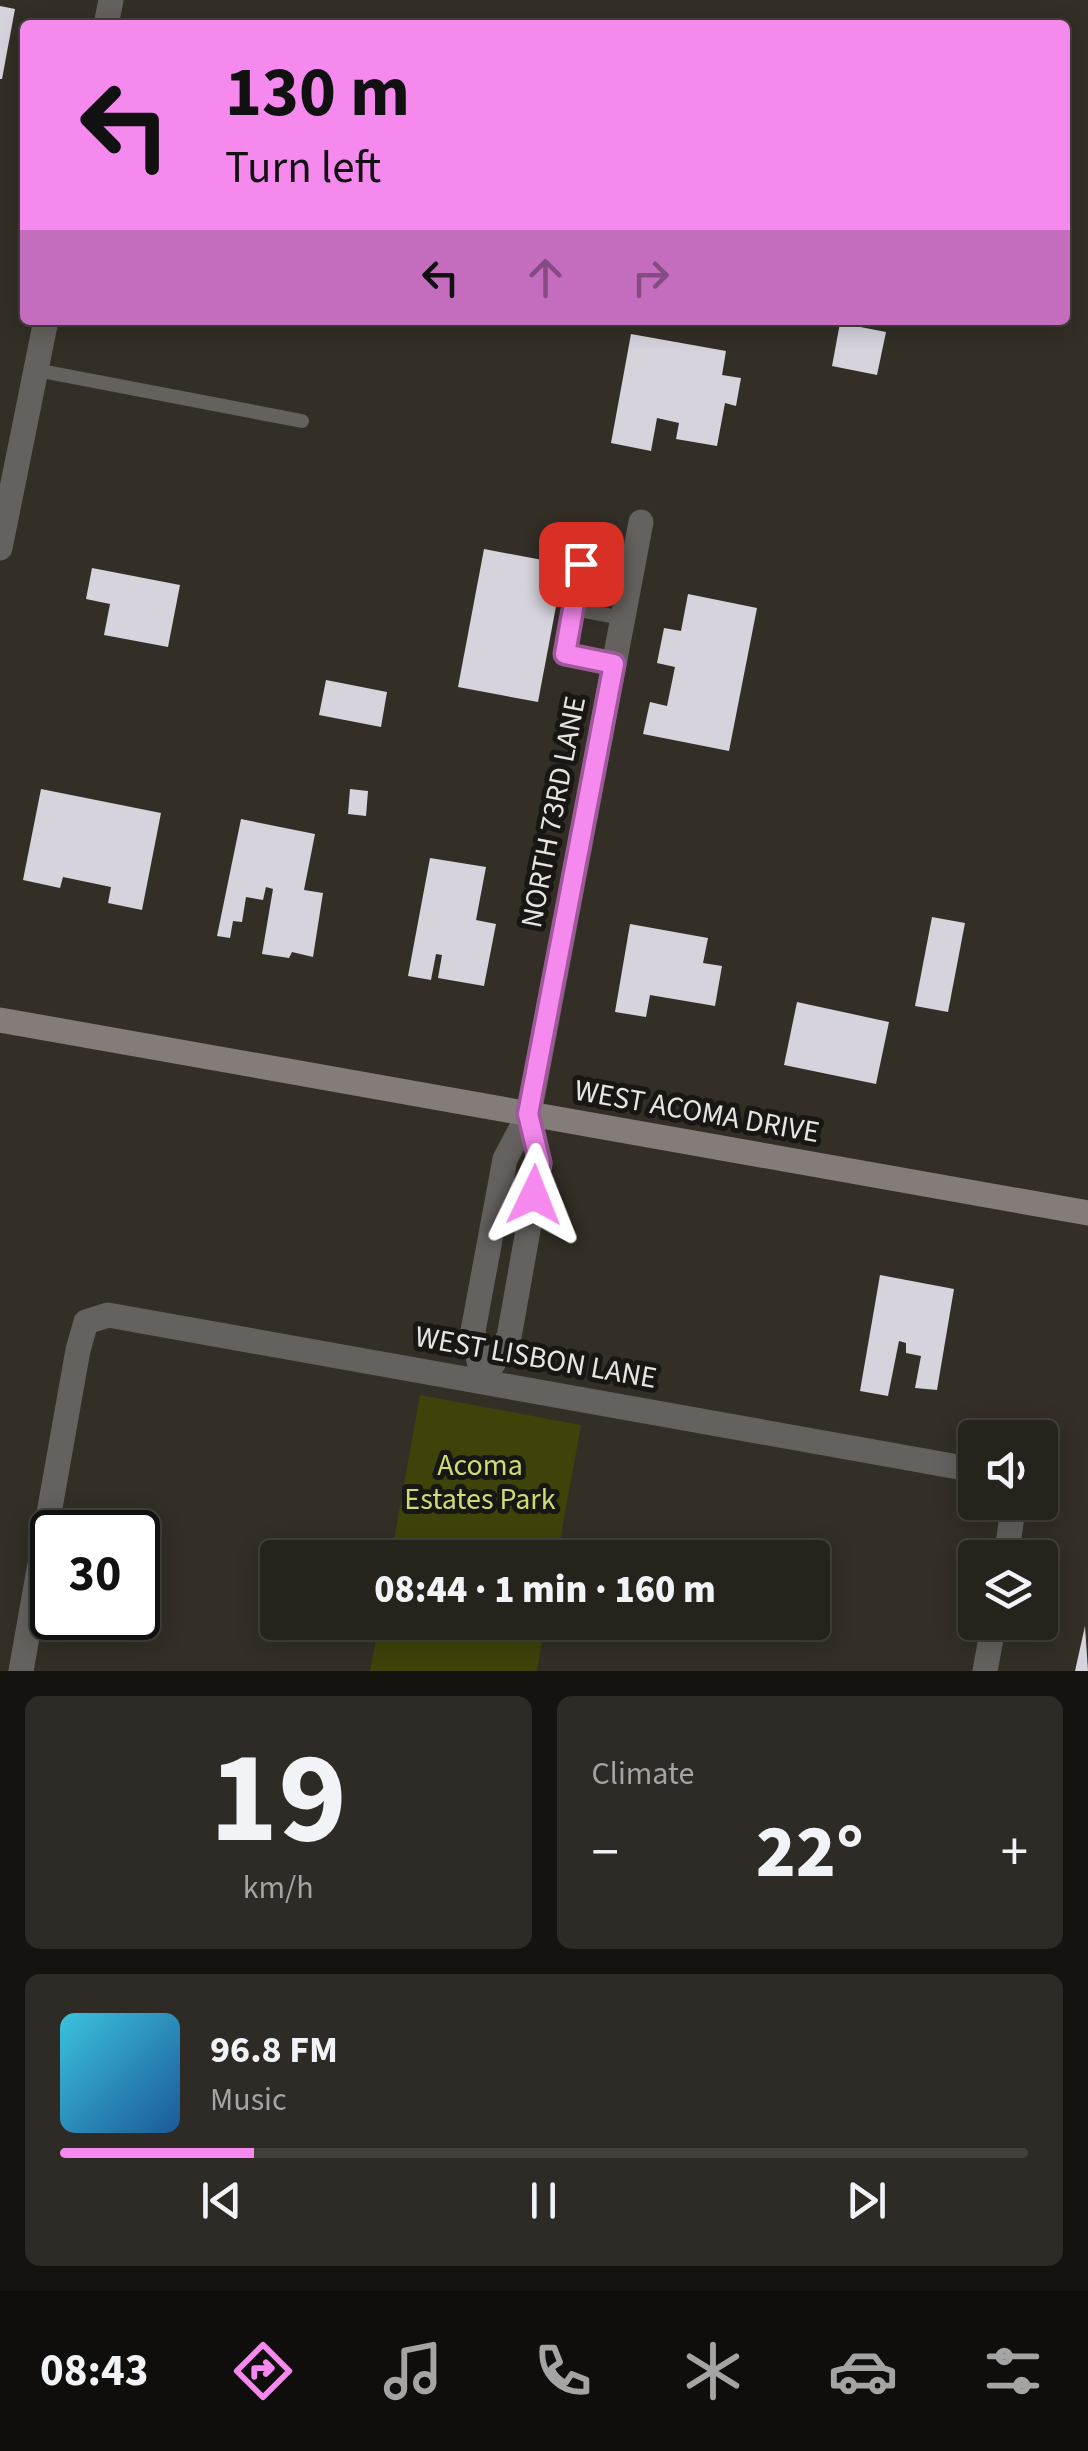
<!DOCTYPE html>
<meta charset="utf-8">
<style>
:root{--surface:#26231d;--page:#2e2b26;--text:#f1f3f6;--muted:#a4a4a4;--line:#42403b;--accent:#f589ee}
body{margin:0;font-family:"Source Sans 3",sans-serif;background:var(--page);color:var(--text);height:100vh;display:flex;flex-direction:column;font-size:38px;white-space:nowrap}
*{box-sizing:border-box;margin:0}
p{font-size:32px;color:var(--muted)}
.icon{flex:none;width:55px;height:55px;fill:none;stroke:currentColor;stroke-width:2;stroke-linecap:round;stroke-linejoin:round}
.map{position:relative;height:1671px;overflow:hidden}
.details{display:flex;flex-direction:column;gap:25px;padding:25px;background:#151310;flex:1}
.details>*{flex:none}
.top-card{position:absolute;left:20px;top:20px;width:1050px;height:305px;border-radius:10px;box-shadow:0 5px 25px #0003,0 0 0 2px var(--line);background:#f589ee;color:#111;overflow:hidden}
.buttons{position:absolute;left:958px;top:1420px;display:grid;gap:20px}
.buttons a{display:grid;place-items:center;width:100px;height:100px;border-radius:10px;background:var(--surface);box-shadow:0 5px 25px #0003,0 0 0 2px var(--line);font-size:50px}
.speed{position:absolute;left:30px;top:1510px;display:flex;gap:20px;font-size:50px;font-weight:700;text-align:center}
.speed>*{display:grid;place-content:center;width:130px;height:130px;border-radius:50%;background:var(--surface);box-shadow:0 5px 25px #0003,0 0 0 2px var(--line);line-height:1}
.speed .limit{border:5px solid #111;border-radius:15px;background:#fff;color:#111}
.pin{position:absolute;display:grid;place-items:center;width:85px;height:85px;color:#fff;margin:-42px;border-radius:20px;box-shadow:0 5px 15px #0006}
.me{position:absolute;width:110px;margin:-55px;rotate:2deg;stroke-linejoin:round;filter:drop-shadow(0 0 8px #0008)}
.turn{display:flex;align-items:center;gap:35px;height:210px;padding:0 40px;font-size:45px}
.turn .icon{width:130px;height:130px;stroke-width:2.5}
.turn b{display:block;font-size:70px;line-height:85px}
.lanes{display:flex;align-items:center;height:95px;padding:0 40px;background:#0003;justify-content:center;gap:50px;direction:ltr}
.lanes .off{opacity:.35}
.big{font-size:75px;font-weight:800;line-height:1.1}
.details .card{flex:1;display:flex;flex-direction:column;justify-content:center;gap:15px;min-width:0;padding:0 35px;border-radius:15px;background:var(--page)}
.details .dial{align-items:center;gap:0}
.dial b{font-size:130px;line-height:1}
.song{display:flex;align-items:center;gap:30px}
.cover{width:120px;height:120px;border-radius:15px;background:linear-gradient(135deg,hsl(190 70% 55%),hsl(210 70% 35%))}
.played{height:10px;border-radius:5px;background:linear-gradient(90deg,var(--accent) 20%,var(--line) 20%)}
.keys{display:flex;justify-content:space-around;direction:ltr}
.heat{display:flex;justify-content:space-between;align-items:center;font-size:55px;direction:ltr}
.details .tiles{flex:1;display:grid;gap:25px;grid-template-columns:1fr 1fr}
.card:last-child{grid-column:span 2}
.trip{position:absolute;left:260px;top:1540px;width:570px;height:100px;border-radius:10px;background:var(--surface);box-shadow:0 5px 25px #0003,0 0 0 2px var(--line);font-weight:800;line-height:100px;text-align:center}
.dock{display:flex;height:160px;justify-content:space-around;align-items:center;background:#0f0e0c;color:var(--muted)}
.dock .icon{width:70px;height:70px}
.dock .active{color:var(--accent)}
.dock b{font-size:45px;color:var(--text)}
.map>svg:first-child{display:block}
.green{fill:#3f430a}
.building{fill:#d6d3dd}
.lines{fill:none;stroke-linecap:round;stroke-linejoin:round}
.lane{stroke:#65615e;stroke-width:14}
.street{stroke:#65615e;stroke-width:25}
.secondary{stroke:#837c78;stroke-width:25}
.route-casing{stroke:#9f599b;stroke-width:25}
.route{stroke:#f589ee;stroke-width:18}
.labels{text-anchor:middle;stroke-width:10;stroke-linejoin:round;paint-order:stroke}
.street-label{font-size:30px;fill:#e8e5e0;stroke:#191714}
.park-label{font-size:30px;fill:#d0db74;stroke:#191714}
</style>
<div class="map">
<svg width="1088" height="1671" viewBox="0 0 1088 1671">
<rect width="100%" height="100%" fill="#332f27"/>
<g class="green">
<polygon points="420,1395 581,1425 557,1557 391,1557"/>
<polygon points="379,1623 379,1622 545,1623 537,1671 370,1671"/>
</g>
<g class="building">
<polygon points="0,6 15,9 2,79 0,79"/>
<polygon points="840,323 886,332 877,375 832,366"/>
<polygon points="631,334 726,351 722,375 741,378 736,406 725,403 717,446 676,439 679,423 657,418 651,451 611,443"/>
<polygon points="484,549 564,564 538,702 458,687"/>
<polygon points="92,568 180,585 168,647 104,635 110,604 86,599"/>
<polygon points="688,594 757,608 729,751 643,734 650,702 667,706 675,667 657,663 664,628 681,631"/>
<polygon points="326,680 387,692 381,727 319,715"/>
<polygon points="41,789 161,813 142,910 108,903 111,887 63,877 60,888 23,880"/>
<polygon points="350,789 368,791 366,816 348,814"/>
<polygon points="241,819 315,834 304,890 323,893 313,957 292,952 289,958 262,954 273,889 266,887 263,900 246,897 242,922 233,921 230,938 217,936"/>
<polygon points="430,858 486,867 476,920 496,924 484,986 438,978 442,955 436,954 431,980 408,976"/>
<polygon points="932,917 965,923 948,1012 915,1006"/>
<polygon points="630,924 708,938 703,963 722,966 715,1006 650,995 646,1017 615,1012"/>
<polygon points="797,1002 889,1022 876,1084 784,1065"/>
<polygon points="880,1275 954,1289 937,1390 915,1388 921,1356 906,1353 906,1343 899,1341 888,1396 860,1391"/>
<polygon points="1085,1626 1088,1671 1075,1671"/>
</g>
<g class="lines">
<g class="lane">
<polyline points="36,370 302,421"/>
<polyline points="574,609 581,565 574,549"/>
<polyline points="614,664 565,654 574,609 623,618"/>
</g>
<g class="street">
<polyline points="106,25 111,0"/>
<polyline points="0,548 46,320"/>
<polyline points="483,1380 473,1331 505,1159 529,1114 641,522"/>
<polyline points="483,1380 509,1337 540,1163 529,1114"/>
<polyline points="1006,1558 1014,1502"/>
<polyline points="21,1671 78,1350 86,1322 108,1315 975,1470"/>
<polyline points="985,1671 994,1622"/>
</g>
<polyline class="secondary" points="0,1020 1088,1213"/>
</g>
<g class="lines">
<defs>
<polyline id="route" points="534,1195 540,1163 528,1114 614,664 565,654 581,564"/>
</defs>
<use href="#route" class="route-casing"/>
<use href="#route" class="route"/>
</g>
<g class="labels">
<g class="street-label">
<text transform="translate(553 812) rotate(-79)" y="10">NORTH 73RD LANE</text>
<text transform="translate(697 1111) rotate(10)" y="10">WEST ACOMA DRIVE</text>
<text transform="translate(536 1357) rotate(10)" y="10">WEST LISBON LANE</text>
</g>
<g class="park-label">
<text x="480" y="1475">Acoma<tspan x="480" dy="34">Estates Park</tspan></text>
</g>
</g>
</svg>
<div class="buttons">
<a><svg class="icon" aria-label="sound" viewBox="0 0 24 24"><path d="M4 9h4l5-4v14l-5-4H4zM17 9q2 3 0 6"/></svg></a>
<a><svg class="icon" aria-label="layers" viewBox="0 0 24 24"><path d="M12 4l9 5-9 5-9-5zM3 14l9 5 9-5"/></svg></a>
</div>
<div class="speed"><div class="limit">30</div></div>
<div class="pin" style="left:581px;top:564px;background:#d93025"><svg class="icon" aria-label="arrive" viewBox="0 0 24 24"><path d="M6 21V4h12l-3 4 3 4H6"/></svg></div>
<svg class="me" style="left:534px;top:1195px" viewBox="-20 -20 40 40"><path d="M0-17L14 15 0 8-14 15z" fill="#f589ee" stroke="#fff" stroke-width="4"/></svg>
<div class="trip">08:44 · 1 min · 160 m</div>
<div class="top-card">
<div class="turn"><svg class="icon" aria-label="left" viewBox="0 0 24 24"><path d="M17 20v-9H6M10 6l-5 5 5 5"/></svg><div><b>130 m</b>Turn left</div></div>
<div class="lanes"><svg class="icon" aria-label="left" viewBox="0 0 24 24"><path d="M17 20v-9H6M10 6l-5 5 5 5"/></svg><svg class="icon off" aria-label="ahead" viewBox="0 0 24 24"><path d="M12 20V5M6 11l6-6 6 6"/></svg><svg class="icon off" aria-label="right" viewBox="0 0 24 24"><path d="M7 20v-9h11M14 6l5 5-5 5"/></svg></div>
</div>
</div>
<section class="details">
<div class="tiles">
<div class="card dial"><b>19</b><p>km/h</p></div>
<div class="card"><p>Climate</p>
<div class="heat"><a>−</a><b class="big">22°</b><a>+</a></div>
</div>
<div class="card">
<div class="song"><i class="cover"></i><div><b>96.8 FM</b><p>Music</p></div></div>
<div class="played"></div>
<div class="keys"><svg class="icon" aria-label="previous" viewBox="0 0 24 24"><path d="M18 5L8 12l10 7zM5 5v14"/></svg><svg class="icon" aria-label="pause" viewBox="0 0 24 24"><path d="M8 5v14M16 5v14"/></svg><svg class="icon" aria-label="next" viewBox="0 0 24 24"><path d="M6 5l10 7-10 7zM19 5v14"/></svg></div>
</div>
</div>
</section>
<nav class="dock">
<b>08:43</b>
<svg class="icon active" aria-label="directions" viewBox="0 0 24 24"><path d="M12 3l9 9-9 9-9-9zM9 14v-3h6M13 9l2 2-2 2"/></svg>
<svg class="icon" aria-label="music" viewBox="0 0 24 24"><path d="M9 18V5l10-2v13"/><circle cx="6" cy="18" r="3"/><circle cx="16" cy="16" r="3"/></svg>
<svg class="icon" aria-label="phone" viewBox="0 0 24 24"><path d="M5 4h4l2 5-3 2q2 4 5 5l2-3 5 2v4C11 20 4 13 5 4z"/></svg>
<svg class="icon" aria-label="climate" viewBox="0 0 24 24"><path d="M12 3v18M4 7l16 10M4 17L20 7"/></svg>
<svg class="icon" aria-label="car" viewBox="0 0 24 24"><path d="M5 17H2v-5l4-1 3-4h7l3 4 3 1v5h-3M9 17h6M6 11h13"/><circle cx="7" cy="17" r="2"/><circle cx="17" cy="17" r="2"/></svg>
<svg class="icon" aria-label="filters" viewBox="0 0 24 24"><path d="M4 7h16M4 17h16"/><circle cx="9" cy="7" r="2"/><circle cx="15" cy="17" r="2"/></svg>
</nav>
